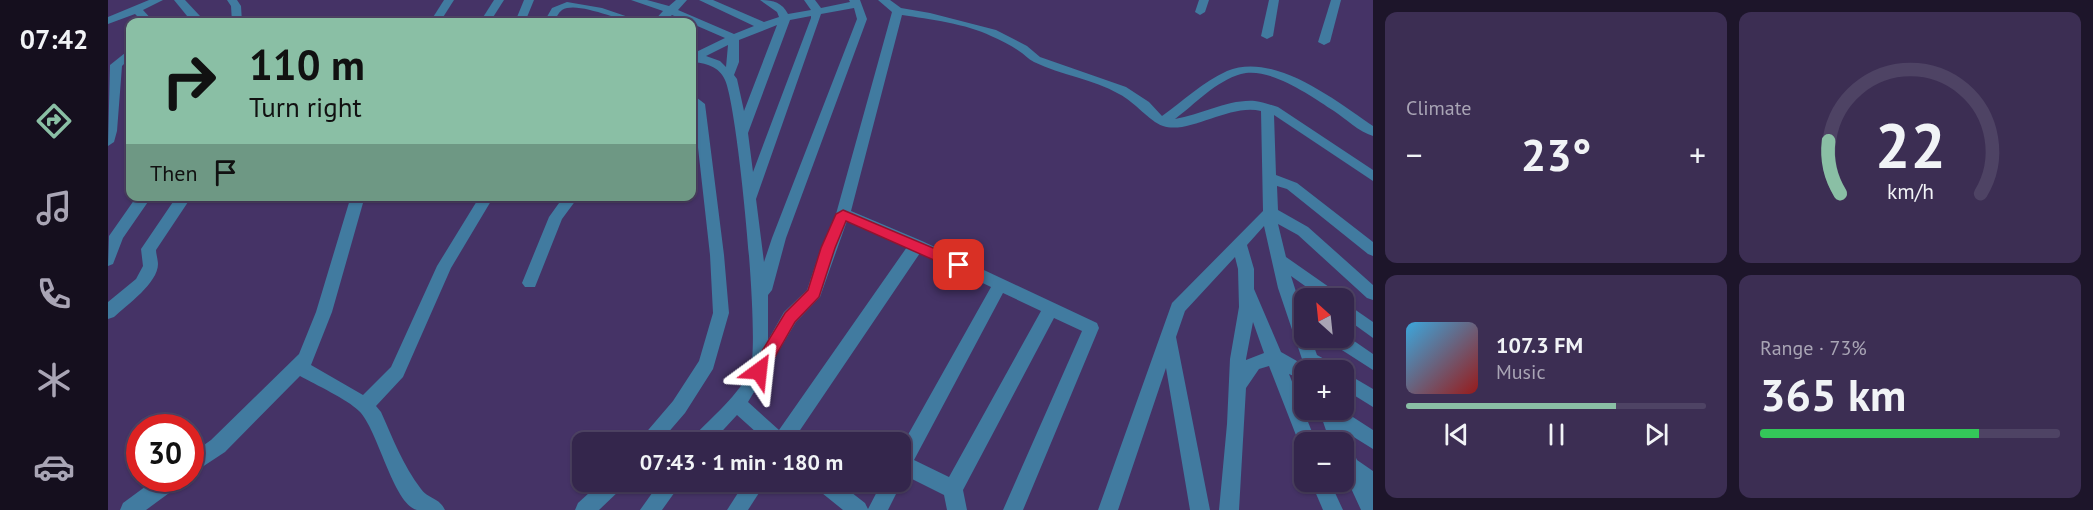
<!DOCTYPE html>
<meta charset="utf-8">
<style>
:root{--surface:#34264c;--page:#3c2e53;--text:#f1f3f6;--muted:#a9a5b5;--line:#4e4364;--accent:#8abfa5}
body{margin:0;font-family:"PT Sans",sans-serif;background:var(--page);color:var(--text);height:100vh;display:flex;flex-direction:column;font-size:22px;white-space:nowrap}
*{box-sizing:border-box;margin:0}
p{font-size:20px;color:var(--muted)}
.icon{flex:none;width:33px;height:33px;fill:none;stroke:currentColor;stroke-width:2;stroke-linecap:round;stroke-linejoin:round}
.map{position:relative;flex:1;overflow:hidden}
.drawer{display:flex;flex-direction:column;gap:12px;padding:12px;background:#1d152a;width:720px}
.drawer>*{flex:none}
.banner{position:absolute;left:18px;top:18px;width:570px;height:183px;border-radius:12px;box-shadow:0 2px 4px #0004,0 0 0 2px var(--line);background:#8abfa5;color:#111;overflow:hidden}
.needle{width:39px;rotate:333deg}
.tools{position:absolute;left:1186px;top:288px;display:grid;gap:12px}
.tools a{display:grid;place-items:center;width:60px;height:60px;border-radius:12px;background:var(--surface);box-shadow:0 2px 4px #0004,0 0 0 2px var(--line);font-size:30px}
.speed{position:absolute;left:18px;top:414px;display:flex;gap:12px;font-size:30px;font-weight:700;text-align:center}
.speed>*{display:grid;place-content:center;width:78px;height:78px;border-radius:50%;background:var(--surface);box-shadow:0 2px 4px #0004,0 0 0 2px var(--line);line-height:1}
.speed .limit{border:9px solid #d22;background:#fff;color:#111}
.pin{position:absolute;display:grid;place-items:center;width:51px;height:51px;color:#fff;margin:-26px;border-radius:12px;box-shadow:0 3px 9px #0006}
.me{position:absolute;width:66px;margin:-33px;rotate:30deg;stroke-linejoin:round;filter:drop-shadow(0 0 4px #0008)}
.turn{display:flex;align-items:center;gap:21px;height:126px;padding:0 24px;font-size:27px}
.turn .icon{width:78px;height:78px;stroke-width:2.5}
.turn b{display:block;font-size:42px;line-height:51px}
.then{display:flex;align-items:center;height:57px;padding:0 24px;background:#0003;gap:12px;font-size:22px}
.big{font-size:45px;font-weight:600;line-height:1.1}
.drawer .card{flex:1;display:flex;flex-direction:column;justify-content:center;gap:9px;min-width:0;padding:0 21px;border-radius:12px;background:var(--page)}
.drawer .dial{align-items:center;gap:0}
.dial svg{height:156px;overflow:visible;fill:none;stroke:var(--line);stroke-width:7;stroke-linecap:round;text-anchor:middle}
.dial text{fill:var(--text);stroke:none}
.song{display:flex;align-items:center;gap:18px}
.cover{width:72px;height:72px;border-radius:9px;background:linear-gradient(135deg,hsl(200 70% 55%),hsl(0 70% 35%))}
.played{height:6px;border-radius:3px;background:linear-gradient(90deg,var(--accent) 70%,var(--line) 70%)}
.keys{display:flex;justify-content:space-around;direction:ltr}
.heat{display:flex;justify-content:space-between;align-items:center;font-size:33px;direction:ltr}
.charge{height:9px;border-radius:4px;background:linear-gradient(90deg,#34c759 73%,var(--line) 0)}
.drawer .tiles{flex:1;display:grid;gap:12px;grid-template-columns:repeat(2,1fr)}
.trip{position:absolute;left:464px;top:432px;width:339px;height:60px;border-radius:12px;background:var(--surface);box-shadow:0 2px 4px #0004,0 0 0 2px var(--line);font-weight:600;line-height:60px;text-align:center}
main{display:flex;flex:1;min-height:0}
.dock{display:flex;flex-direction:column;width:108px;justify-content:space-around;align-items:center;background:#150f1e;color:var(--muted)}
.dock .icon{width:42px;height:42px}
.dock .active{color:var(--accent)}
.dock b{font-size:27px;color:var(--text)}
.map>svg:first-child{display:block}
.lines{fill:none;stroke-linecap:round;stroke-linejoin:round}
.minor{fill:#417ba0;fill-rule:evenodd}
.route{fill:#e11d48;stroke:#92132f;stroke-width:1.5}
</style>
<main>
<nav class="dock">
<b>07:42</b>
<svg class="icon active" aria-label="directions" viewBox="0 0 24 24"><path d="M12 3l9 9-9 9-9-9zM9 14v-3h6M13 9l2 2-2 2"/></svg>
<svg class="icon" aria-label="music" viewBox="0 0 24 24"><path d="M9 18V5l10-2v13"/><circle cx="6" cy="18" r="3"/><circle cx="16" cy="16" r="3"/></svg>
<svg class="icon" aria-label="phone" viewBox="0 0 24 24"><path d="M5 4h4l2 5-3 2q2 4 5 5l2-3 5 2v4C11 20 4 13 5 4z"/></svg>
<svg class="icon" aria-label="climate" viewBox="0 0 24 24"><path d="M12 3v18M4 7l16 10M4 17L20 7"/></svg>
<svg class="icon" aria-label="car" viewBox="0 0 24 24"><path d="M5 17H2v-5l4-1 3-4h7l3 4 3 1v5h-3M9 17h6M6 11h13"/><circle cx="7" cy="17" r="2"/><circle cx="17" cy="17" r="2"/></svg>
</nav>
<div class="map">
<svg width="1265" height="510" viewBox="0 0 1265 510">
<rect width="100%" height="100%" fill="#453366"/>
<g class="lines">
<g class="minor">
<polygon points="41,0 55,0 35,10 46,22 35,22 27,14 0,24 0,17"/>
<polygon points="66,0 77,0 92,16 94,22 84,22"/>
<polygon points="119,0 129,0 133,6 134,22 124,22 123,6"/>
<polygon points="336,0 346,0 332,22 322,22"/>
<polygon points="386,0 396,0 382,22 372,22"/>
<polygon points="416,0 426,0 417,22 407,22"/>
<path d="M 523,0 L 539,0 L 561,6 L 568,0 L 579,0 L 570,10 L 626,34 L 646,26 L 591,0 L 605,0 L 656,22 L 671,17 L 669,12 L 652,0 C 664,0 674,2 680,14 L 703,10 L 696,0 L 707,0 L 713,8 L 742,2 L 741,0 L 752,0 L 759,19 L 678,238 L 664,290 L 660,295 L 660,340 L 676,312 L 699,290 L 713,248 L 728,214 L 784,12 L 770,0 L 782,0 L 793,8 L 822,13 L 888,30 L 919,46 L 932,57 L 1018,87 L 1041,102 L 1054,116 C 1075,101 1095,82 1119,71 C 1166,51 1228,101 1265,126 L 1265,136 C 1251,132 1238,119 1226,111 C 1203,96 1161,66 1133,74 C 1108,81 1087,104 1067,119 C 1093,115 1120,99 1147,101 C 1155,102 1163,105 1170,107 L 1265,170 L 1265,181 L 1166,115 L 1168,175 L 1189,183 L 1265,242 L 1265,256 L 1260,254 L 1179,189 L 1169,186 L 1170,210 L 1200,227 L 1265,285 L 1265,300 L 1259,298 L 1190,235 L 1170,224 L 1178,257 L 1231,294 L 1233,298 L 1214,298 L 1183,276 L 1197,320 L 1197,338 L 1203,338 L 1209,355 L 1227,365 L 1230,370 L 1197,370 L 1197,381 L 1181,374 L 1208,442 L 1197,442 L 1197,450 L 1193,448 L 1161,366 L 1151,369 L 1138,388 L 1131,510 L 1111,510 L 1119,424 L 1122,359 L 1131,307 L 1130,269 L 1127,257 L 1077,311 L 1068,337 L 1102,510 L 1082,510 L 1058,368 L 1010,510 L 990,510 L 1064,303 L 1155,211 L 1153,111 C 1122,103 1081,135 1055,126 C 1041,121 1027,102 1011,94 C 985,79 953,75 926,62 C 920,59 916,54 911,51 C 903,45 892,40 883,36 C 859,24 821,19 794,15 L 743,211 L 814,241 L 989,323 L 991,328 L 915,510 L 895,510 L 974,331 L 946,318 L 855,490 L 859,510 L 839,510 L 836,495 L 796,475 L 792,476 L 792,449 L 883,287 L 812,253 L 684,442 L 659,442 L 629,415 L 604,442 L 583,442 L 586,436 C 603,418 632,394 642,370 C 653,345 630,108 617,80 C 611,66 597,63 584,62 L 584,54 L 617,38 L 564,15 L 556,22 L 545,22 L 555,11 ZM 746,8 L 749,19 L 664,238 L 656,262 L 648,199 L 713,14 ZM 703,16 L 703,18 L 645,172 L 640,133 L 682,20 ZM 669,25 L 636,111 L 629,79 L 626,75 L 631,62 L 631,40 ZM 620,45 L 618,67 L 612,61 L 598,56 ZM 739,221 L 799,247 L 671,430 L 640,402 L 688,322 L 712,297 ZM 1156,226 L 1170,288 L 1196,365 L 1173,352 L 1146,289 L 1146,269 L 1139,245 ZM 895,293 L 933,311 L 841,477 L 806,460 ZM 1145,322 L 1156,353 L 1138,360 L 1138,359 Z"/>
<polygon points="1091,0 1101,0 1097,12 1092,15 1087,12"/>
<polygon points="1161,0 1171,0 1165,36 1159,39 1153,36"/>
<polygon points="1223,0 1233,0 1222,42 1216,45 1210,42"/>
<path d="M 459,2 L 494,8 L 535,22 C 514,24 471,0 454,10 C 450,13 448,18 446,22 L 436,22 L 444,8 Z"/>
<polygon points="22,49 22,58 14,66 9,131 6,142 0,146 2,65"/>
<polygon points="584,94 597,104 616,255 621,313 605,369 577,413 552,442 532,442 535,436 565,401 591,361 605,313 602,255"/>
<polygon points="29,196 44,196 15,238 5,264 0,266 1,236"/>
<path d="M 69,196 L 84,196 L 48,250 C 48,254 50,260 50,264 C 50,283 19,305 6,317 L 0,319 L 0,302 L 28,279 L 35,266 L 33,249 Z"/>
<path d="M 243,196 L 257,196 L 224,312 L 203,365 L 255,395 L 283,367 L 329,266 L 372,196 L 386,196 L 343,268 L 295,377 L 268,406 L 273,412 C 285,439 295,465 313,489 C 319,498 332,498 337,510 C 328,510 317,510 309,510 C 285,504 270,429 251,411 C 239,399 208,385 192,376 L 117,452 L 82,475 L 82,455 L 103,440 L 191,354 L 208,312 Z"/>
<polygon points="456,196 471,196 454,219 427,287 417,287 414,283 441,217"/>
<polygon points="1236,302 1265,322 1265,338 1236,317"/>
<polygon points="1236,334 1265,354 1265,370 1223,343 1221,338 1236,338"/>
<polygon points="1236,372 1265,389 1265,407 1236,389"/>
<polygon points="1211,410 1234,410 1265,430 1265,449 1236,431 1240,442 1239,445 1243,447 1249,460 1265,471 1265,510 1253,510 1236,473 1236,442 1222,442"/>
<polygon points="49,478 74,478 72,485 38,510 12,510 15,503"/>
<polygon points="792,478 794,482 780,510 735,510 709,489 706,482 730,482 757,503 760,509 774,482 792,482"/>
<polygon points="493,482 516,482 513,489 491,510 467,510 470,503"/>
<polygon points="552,482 574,482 554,510 532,510"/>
<polygon points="637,482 658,482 640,510 619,510"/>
<polygon points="1203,482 1222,482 1235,510 1215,510"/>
</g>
</g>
<polygon class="route" points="735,210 856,261 858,265 851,270 846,269 738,221 727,248 711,297 687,322 656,376 651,378 645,376 643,371 645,366 677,313 700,290 713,248 728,214"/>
</svg>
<div class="tools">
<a><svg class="needle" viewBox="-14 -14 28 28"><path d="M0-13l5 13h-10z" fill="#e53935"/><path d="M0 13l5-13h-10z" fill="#a9a5b5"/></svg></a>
<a>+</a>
<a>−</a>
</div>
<div class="speed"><div class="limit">30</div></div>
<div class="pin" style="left:851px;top:265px;background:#d93025"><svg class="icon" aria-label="arrive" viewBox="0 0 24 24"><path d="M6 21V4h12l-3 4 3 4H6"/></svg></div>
<svg class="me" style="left:651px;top:371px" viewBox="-20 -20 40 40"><path d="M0-17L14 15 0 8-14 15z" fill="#e11d48" stroke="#fff" stroke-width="4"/></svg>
<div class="trip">07:43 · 1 min · 180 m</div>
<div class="banner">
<div class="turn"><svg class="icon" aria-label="right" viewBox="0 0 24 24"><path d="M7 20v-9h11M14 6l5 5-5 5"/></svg><div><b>110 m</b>Turn right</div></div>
<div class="then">Then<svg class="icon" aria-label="arrive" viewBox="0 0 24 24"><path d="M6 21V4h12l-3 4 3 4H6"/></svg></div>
</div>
</div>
<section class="drawer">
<div class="tiles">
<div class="card"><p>Climate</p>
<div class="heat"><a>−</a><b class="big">23°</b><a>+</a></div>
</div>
<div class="card dial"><svg viewBox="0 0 100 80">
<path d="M14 69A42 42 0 1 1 86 69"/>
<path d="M14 69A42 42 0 0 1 8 42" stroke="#8abfa5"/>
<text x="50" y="56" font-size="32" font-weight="700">22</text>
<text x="50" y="72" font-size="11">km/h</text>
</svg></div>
<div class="card">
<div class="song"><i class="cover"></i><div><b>107.3 FM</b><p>Music</p></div></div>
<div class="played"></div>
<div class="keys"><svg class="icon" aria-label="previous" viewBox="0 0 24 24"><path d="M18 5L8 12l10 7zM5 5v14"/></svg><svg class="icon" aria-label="pause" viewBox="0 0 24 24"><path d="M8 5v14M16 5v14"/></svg><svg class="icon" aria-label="next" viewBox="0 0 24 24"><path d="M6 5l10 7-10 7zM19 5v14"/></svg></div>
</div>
<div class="card"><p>Range · 73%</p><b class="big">365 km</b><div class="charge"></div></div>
</div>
</section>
</main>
